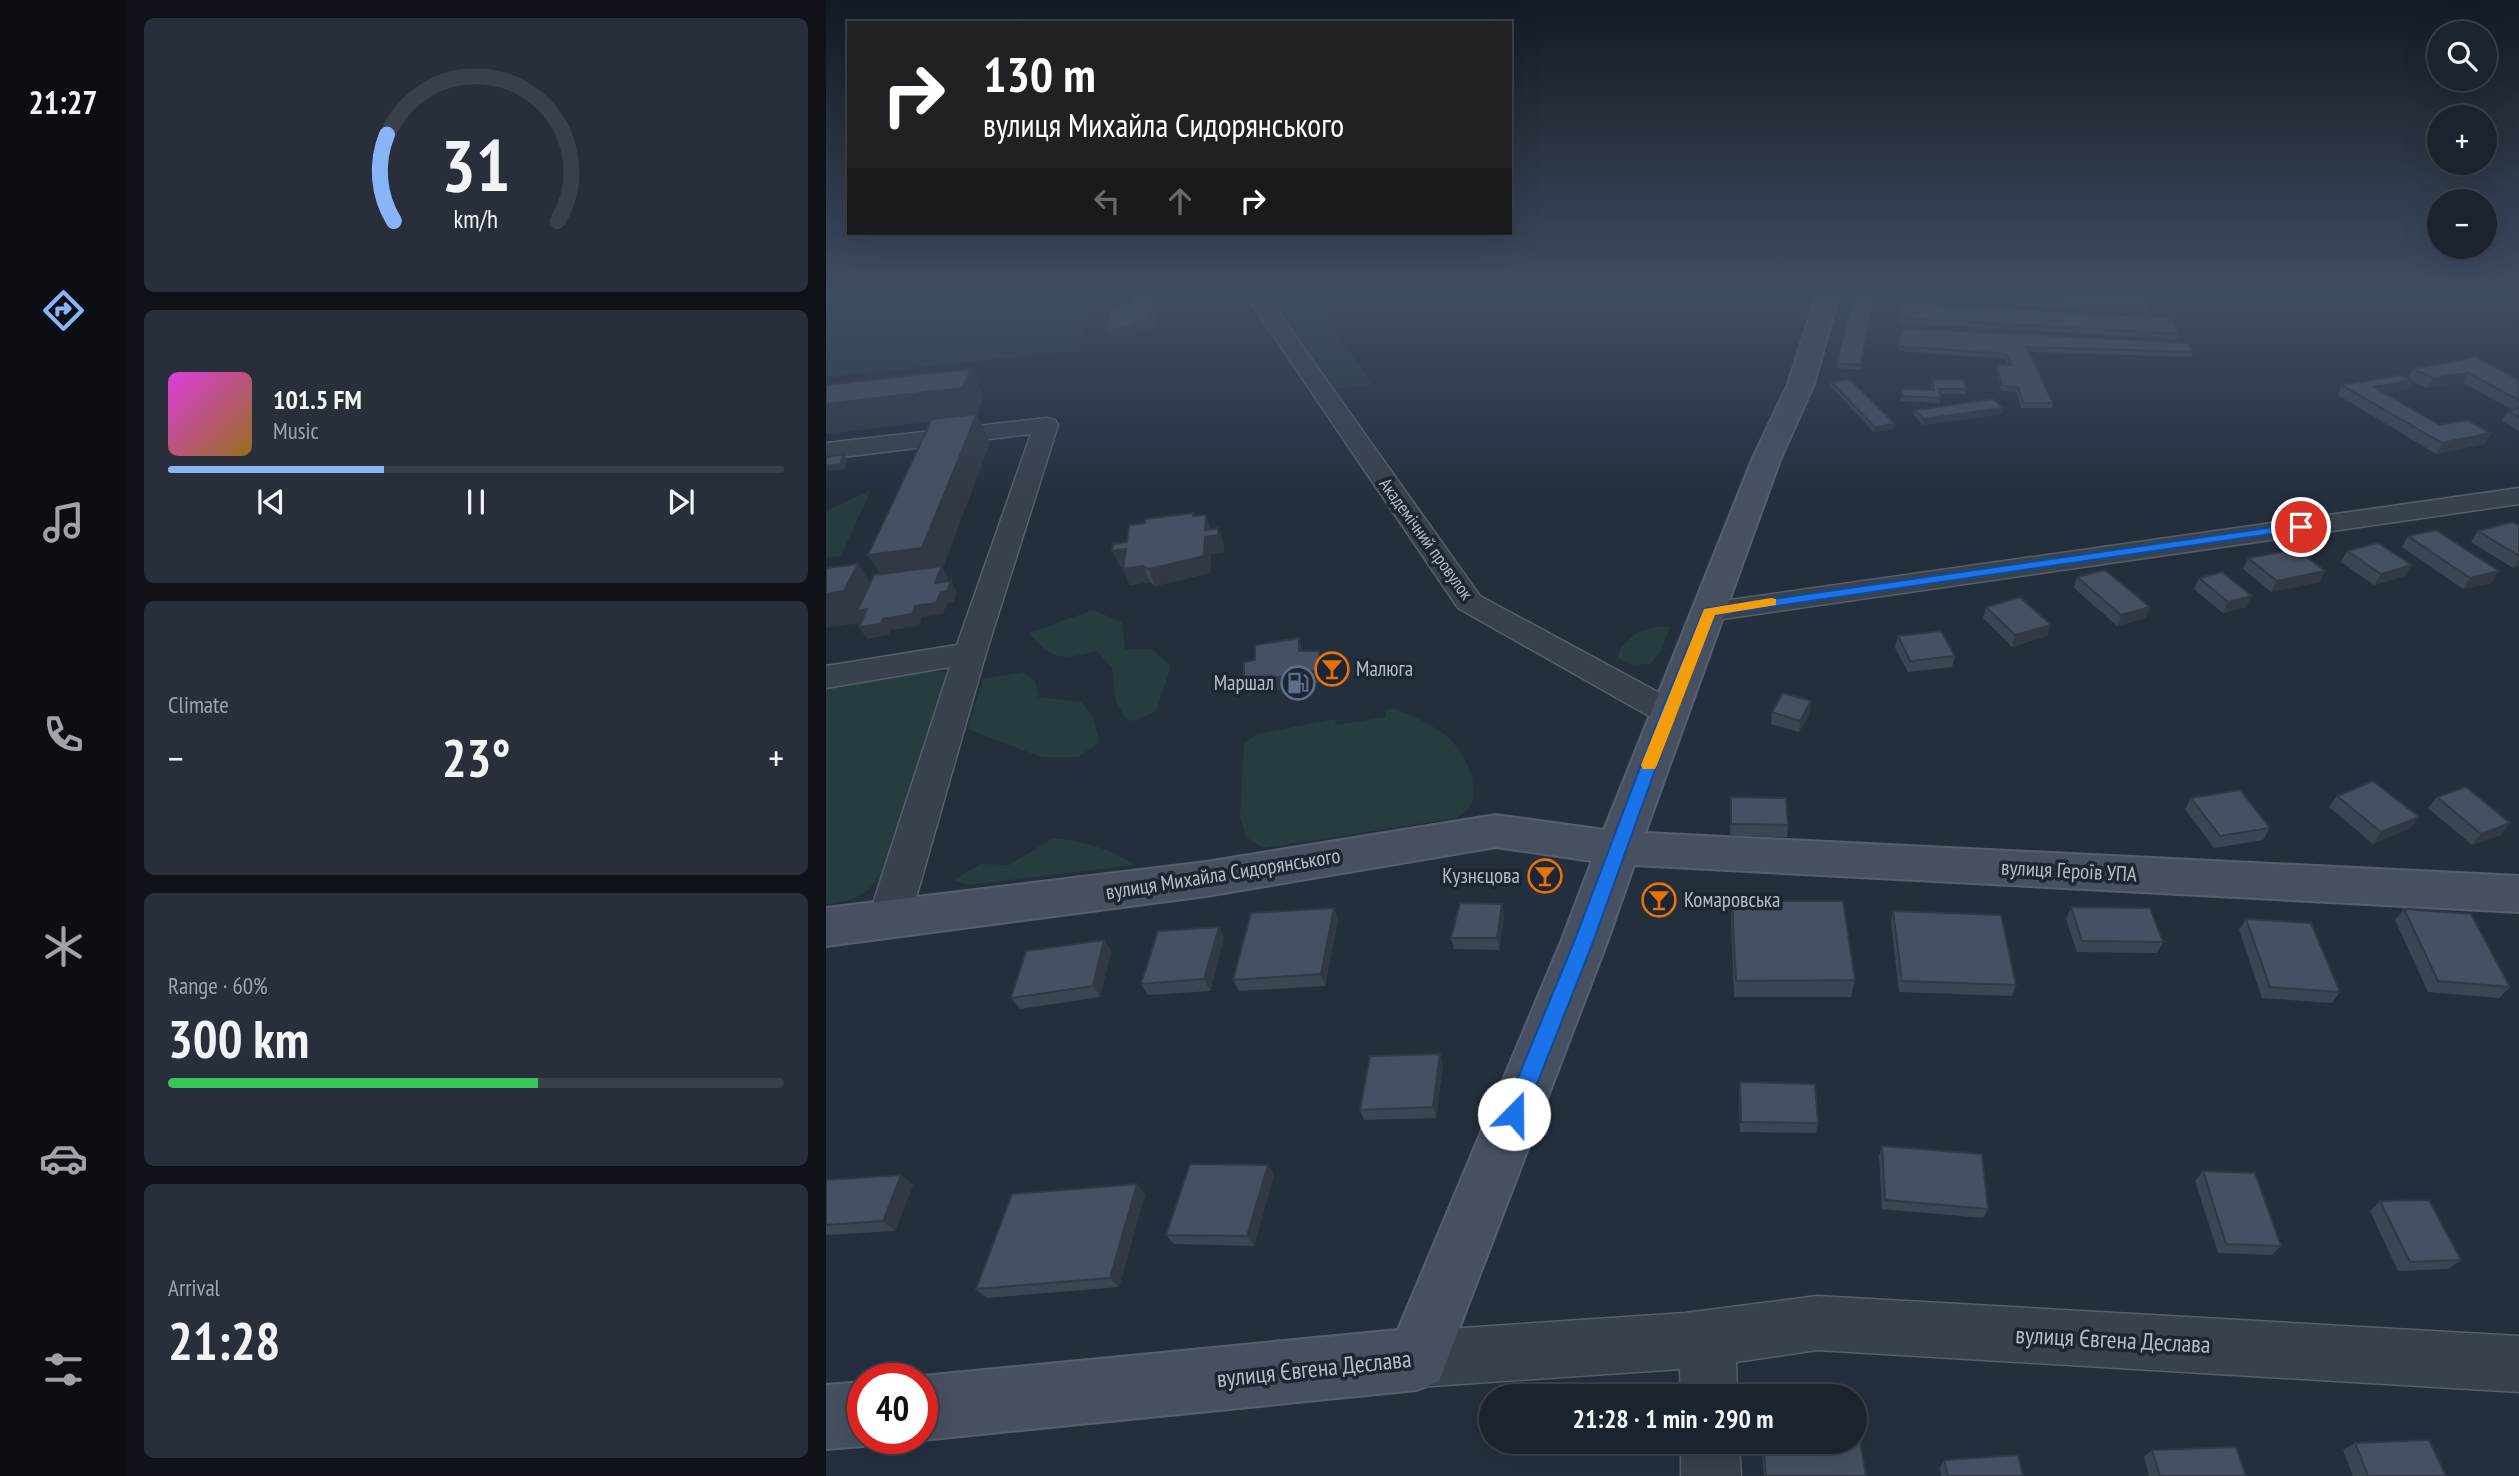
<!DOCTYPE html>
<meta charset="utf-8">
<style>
:root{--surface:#1b232e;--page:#282f3a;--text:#f1f3f6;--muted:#a0a4aa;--line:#39404a;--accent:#8ab4f8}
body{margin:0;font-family:"PT Sans Narrow",sans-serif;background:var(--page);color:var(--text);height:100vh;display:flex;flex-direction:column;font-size:26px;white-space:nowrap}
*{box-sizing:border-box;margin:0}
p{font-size:23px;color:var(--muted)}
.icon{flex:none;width:38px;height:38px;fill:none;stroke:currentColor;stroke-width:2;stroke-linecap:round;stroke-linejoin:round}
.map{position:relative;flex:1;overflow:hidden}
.details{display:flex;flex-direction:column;gap:18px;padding:18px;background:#0f1319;width:700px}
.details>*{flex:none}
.guide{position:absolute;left:21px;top:21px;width:665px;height:214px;border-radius:0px;box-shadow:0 7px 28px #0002,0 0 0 2px var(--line);background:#202124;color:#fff;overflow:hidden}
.controls{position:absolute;left:1601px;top:21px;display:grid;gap:14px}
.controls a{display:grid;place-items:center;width:70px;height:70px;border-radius:50%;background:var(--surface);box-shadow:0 7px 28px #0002,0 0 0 2px var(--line);font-size:35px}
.speed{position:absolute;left:21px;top:1363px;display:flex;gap:14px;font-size:35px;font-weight:700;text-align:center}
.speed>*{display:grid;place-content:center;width:91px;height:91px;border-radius:50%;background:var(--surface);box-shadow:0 7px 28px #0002,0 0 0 2px var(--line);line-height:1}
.speed .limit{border:10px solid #d22;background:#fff;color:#111}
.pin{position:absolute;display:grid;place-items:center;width:60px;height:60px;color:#fff;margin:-30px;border:4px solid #fff;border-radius:50%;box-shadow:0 2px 7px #0007}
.me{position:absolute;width:77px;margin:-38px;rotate:22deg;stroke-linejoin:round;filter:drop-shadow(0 0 5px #0008)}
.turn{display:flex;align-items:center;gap:24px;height:147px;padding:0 21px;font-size:32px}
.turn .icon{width:91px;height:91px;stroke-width:2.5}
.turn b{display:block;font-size:49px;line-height:60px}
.lanes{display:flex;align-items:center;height:66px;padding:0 21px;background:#0003;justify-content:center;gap:35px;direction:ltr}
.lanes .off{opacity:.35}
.big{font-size:52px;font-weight:800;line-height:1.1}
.details .tile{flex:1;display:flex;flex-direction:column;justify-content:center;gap:10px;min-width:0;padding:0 24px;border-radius:10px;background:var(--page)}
.details .dial{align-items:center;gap:0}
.dial svg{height:182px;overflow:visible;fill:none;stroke:var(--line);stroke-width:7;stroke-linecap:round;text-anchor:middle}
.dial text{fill:var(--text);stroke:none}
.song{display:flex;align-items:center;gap:21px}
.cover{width:84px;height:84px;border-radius:10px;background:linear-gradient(135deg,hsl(300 70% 55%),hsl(40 70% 35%))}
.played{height:7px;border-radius:4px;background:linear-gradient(90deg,var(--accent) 35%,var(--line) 35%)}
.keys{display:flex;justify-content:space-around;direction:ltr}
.heat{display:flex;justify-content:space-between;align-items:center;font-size:38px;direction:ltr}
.charge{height:10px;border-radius:5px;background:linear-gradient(90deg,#34c759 60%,var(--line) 0)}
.trip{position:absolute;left:653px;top:1384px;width:388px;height:70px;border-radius:35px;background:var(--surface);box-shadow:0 7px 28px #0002,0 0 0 2px var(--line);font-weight:800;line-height:70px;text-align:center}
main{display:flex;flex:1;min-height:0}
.tab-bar{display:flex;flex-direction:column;width:126px;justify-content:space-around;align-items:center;background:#0b0e12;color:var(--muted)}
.tab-bar .icon{width:49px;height:49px}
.tab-bar .current{color:var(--accent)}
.tab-bar b{font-size:32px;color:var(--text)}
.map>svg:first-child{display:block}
.green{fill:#263c3f}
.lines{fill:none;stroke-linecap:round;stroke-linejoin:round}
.street-casing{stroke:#565f6c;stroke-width:3}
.secondary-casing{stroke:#565f6c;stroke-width:4}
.street{fill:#38414e;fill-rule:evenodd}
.secondary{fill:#465061;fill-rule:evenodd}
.wall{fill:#3b4654}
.shaded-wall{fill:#303945}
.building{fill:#455162;stroke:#303945;stroke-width:2}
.route{fill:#1a73e8;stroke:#114b97;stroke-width:2}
.slow{fill:#f59e0b}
.labels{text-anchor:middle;stroke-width:7;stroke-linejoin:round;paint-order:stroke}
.far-street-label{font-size:18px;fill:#b4bcc9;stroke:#1d2633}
.poi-label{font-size:21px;fill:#b4bcc9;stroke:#1d2633;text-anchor:start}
.street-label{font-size:21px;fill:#b4bcc9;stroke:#1d2633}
.near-street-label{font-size:24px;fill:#b4bcc9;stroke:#1d2633}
</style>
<main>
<nav class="tab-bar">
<b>21:27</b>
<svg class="icon current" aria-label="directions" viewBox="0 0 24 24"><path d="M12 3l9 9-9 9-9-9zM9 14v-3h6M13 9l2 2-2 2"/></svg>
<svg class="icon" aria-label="music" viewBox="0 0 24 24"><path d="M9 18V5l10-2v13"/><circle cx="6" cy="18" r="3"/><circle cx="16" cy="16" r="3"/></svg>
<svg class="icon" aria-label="phone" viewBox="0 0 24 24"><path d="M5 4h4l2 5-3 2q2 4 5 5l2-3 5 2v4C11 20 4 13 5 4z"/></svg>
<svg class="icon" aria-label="climate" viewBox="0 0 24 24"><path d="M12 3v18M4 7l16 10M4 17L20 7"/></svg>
<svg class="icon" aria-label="car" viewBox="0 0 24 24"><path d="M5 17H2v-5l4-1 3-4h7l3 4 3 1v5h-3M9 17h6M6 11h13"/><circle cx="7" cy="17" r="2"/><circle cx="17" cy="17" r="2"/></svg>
<svg class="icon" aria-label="filters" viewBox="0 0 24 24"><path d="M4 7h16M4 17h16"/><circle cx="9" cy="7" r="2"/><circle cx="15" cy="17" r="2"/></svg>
</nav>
<section class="details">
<div class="tile dial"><svg viewBox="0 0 100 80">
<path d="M14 69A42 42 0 1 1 86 69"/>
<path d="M14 69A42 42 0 0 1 11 31" stroke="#8ab4f8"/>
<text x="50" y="56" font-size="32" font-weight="700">31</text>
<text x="50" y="72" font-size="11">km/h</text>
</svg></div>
<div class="tile">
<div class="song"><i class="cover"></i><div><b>101.5 FM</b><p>Music</p></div></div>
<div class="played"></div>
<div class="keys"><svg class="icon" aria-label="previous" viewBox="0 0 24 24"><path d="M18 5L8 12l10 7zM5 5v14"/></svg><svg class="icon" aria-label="pause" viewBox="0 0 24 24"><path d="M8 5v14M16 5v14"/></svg><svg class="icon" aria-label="next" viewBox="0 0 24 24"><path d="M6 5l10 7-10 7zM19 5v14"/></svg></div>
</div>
<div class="tile"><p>Climate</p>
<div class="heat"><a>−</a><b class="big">23°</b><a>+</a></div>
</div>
<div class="tile"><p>Range · 60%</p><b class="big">300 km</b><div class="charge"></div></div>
<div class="tile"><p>Arrival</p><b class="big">21:28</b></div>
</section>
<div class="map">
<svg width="1693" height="1476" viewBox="0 0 1693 1476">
<rect width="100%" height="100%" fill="#242f3e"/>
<g class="green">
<polygon points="0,291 270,291 253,350 0,377"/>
<polygon points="440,291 478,291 548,385 505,389"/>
<polygon points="45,490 15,556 0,558 0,511"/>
<path d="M 267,610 L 296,622 L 299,649 L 326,649 L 345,666 L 330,711 L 309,721 L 300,719 L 290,702 L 286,668 L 271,651 C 236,660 227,661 203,633 Z"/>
<polygon points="827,627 844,627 836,649 825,663 808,666 792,658 794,648 809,634"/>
<path d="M 76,671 L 119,672 L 124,681 L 59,870 C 41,895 30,901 0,904 L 0,686 Z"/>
<polygon points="197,672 209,681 212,697 255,702 266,715 274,742 252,757 215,757 142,729 157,679"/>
<path d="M 569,709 C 587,716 603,723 618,734 C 636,748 653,780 646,802 C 644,809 636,814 631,818 L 437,848 L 420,837 L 414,816 L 418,744 L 431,734 L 509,719 L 510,725 L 560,717 L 559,710 Z"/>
<path d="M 227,838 C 255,841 285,848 307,865 L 142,885 L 128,880 L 154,864 L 183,865 Z"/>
</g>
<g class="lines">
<defs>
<g id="street">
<polygon points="417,291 437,291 654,596 854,704 859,712 854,720 842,724 830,720 632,608"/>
<polygon points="220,418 229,420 232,425 160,653 84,919 78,931 63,936 48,931 42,919 124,667 0,688 0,666 131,645 205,434 0,459 0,443"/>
<polygon points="1693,488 1693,504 883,621 872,619 868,612 872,605 883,603"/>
<polygon points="991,1296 1693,1336 1693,1392 991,1350 910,1362 911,1396 855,1396 854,1369 591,1387 571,1379 563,1359 571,1339 591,1331 859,1313"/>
<polygon points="855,1442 913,1442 915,1476 855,1476"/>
</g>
<g id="secondary">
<polygon points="992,291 1014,291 988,384 954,460 819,833 1693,876 1693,912 808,865 781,942 613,1381 591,1390 96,1440 93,1438 96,1438 96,1379 89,1379 96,1376 572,1330 735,942 766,861 670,847 380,896 0,946 0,908 380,862 670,815 778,830 926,460 962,384"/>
<polygon points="37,1382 37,1438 55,1438 37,1446 0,1449 0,1385"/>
</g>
</defs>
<use href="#street" class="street-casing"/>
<use href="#secondary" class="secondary-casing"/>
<use href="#street" class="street"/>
<use href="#secondary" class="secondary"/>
</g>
<g class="wall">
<polygon points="1050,291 1034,370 1011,368 1011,363"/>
<polygon points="1079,291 1285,294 1256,291 1324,291 1325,292 1323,297 1310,296 1323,306 1322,311 1310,310 1309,314 1078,297"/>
<polygon points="1552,291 1611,291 1610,293 1575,301"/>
<polygon points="1626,291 1677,291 1650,299"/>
<polygon points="1074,303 1353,334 1351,339 1073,323"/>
<polygon points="1076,328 1367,352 1365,357 1204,352 1227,403 1226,408 1195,408 1191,392 1175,391 1170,370 1171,365 1182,365 1179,359 1072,351"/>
<polygon points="1650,357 1693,380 1693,431 1676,421 1682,411 1687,410 1637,383 1601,388 1586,381 1581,390 1560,394 1614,425 1665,433 1658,444 1610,454 1512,395 1516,385 1582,378 1587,369"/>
<polygon points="1106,379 1140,389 1139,394 1114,394 1114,403 1075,401 1075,389 1106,390 1105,384"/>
<polygon points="1005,382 1068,429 1048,432 1005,387"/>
<polygon points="1177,408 1176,414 1097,425 1088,415 1089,410"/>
<polygon points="368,516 385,529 392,528 398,545 398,552 385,554 384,573 329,586 324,582 304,585 297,569 297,567 294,567 301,542"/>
<polygon points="1693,525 1693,566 1687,568 1645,542 1652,531"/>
<polygon points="1582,536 1666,583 1637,589 1576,547"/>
<polygon points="1521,551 1579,576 1548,585 1515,562"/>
<polygon points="1422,558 1494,582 1445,592 1417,569"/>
<polygon points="1251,577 1324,607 1319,618 1291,626 1248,588"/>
<polygon points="1373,578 1420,607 1397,613 1368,589"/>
<polygon points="1160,607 1225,625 1221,636 1186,647 1157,618"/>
<polygon points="1072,636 1129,656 1126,667 1082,672 1069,648"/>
<polygon points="946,712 984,713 973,732 945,724"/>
<polygon points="1511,796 1593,817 1584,828 1547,844 1503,807"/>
<polygon points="905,797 962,825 961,837 904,836"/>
<polygon points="1611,797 1675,835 1646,845 1602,808"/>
<polygon points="1365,798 1444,828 1437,840 1388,848 1359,809"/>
<polygon points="906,901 1029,980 1025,997 908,997 905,918"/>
<polygon points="1245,907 1337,942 1331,953 1251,952 1240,919"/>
<polygon points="508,908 512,919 499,986 413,991 407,980"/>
<polygon points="1578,909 1684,987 1673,998 1602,992 1569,920"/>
<polygon points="1067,911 1190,985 1186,996 1073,992 1065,922"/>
<polygon points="678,915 673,950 628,949 625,938"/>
<polygon points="1420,919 1514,992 1506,1003 1436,998 1413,930"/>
<polygon points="398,938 384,991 322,995 315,984"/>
<polygon points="278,940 285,951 274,997 194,1009 185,998"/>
<polygon points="617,1064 610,1118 538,1120 534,1110"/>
<polygon points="914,1082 992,1123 990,1133 914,1132 913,1093"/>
<polygon points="1056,1146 1162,1209 1157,1218 1056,1209 1053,1156"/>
<polygon points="442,1165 448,1175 428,1246 348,1244 340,1235"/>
<polygon points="1377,1171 1455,1246 1446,1255 1392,1253 1369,1181"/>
<polygon points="75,1175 87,1185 69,1231 0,1235 0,1180"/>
<polygon points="319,1194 293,1287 161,1298 150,1289"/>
<polygon points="1554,1201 1635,1260 1622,1269 1572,1271 1544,1211"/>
<polygon points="935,1442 1029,1442 1040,1476 938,1476"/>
<polygon points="1529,1443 1620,1476 1527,1476 1517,1450"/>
<polygon points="1326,1450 1420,1476 1323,1476 1318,1457"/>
<polygon points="1118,1460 1197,1476 1115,1476 1114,1467"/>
</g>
<g class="shaded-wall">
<polygon points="1583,291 1611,291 1610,293 1575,301 1580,292"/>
<polygon points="1654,291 1677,291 1650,299"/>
<polygon points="328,293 331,303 327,330 312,331 311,336 283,339 280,330 309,322"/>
<polygon points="145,369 158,396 151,414 164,443 117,568 122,577 117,591 125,581 131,592 128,602 121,603 117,614 96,617 93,626 65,630 62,635 41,639 33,627 61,586 42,555 150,416 0,434 0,404"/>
<polygon points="1642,373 1637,383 1601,388 1607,378"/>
<polygon points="1586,380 1581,390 1543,397 1548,387"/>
<polygon points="1177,408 1176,414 1097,425 1098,419"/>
<polygon points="1069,424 1068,429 1048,432 1049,427"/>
<polygon points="1665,433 1658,444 1610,454 1616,443"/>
<polygon points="18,454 21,460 18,469 0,472 0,466"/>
<polygon points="380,515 386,531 392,528 398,545 398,552 385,554 384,573 329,586 323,569 379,530"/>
<polygon points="300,549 307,565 294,567 286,551"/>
<polygon points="1693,559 1693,566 1687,568"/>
<polygon points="32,564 52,594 49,621 0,628 0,594"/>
<polygon points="1586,565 1579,576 1548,585 1555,574"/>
<polygon points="317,566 324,582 304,585 297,569"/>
<polygon points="1499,571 1494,582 1445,592 1451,581"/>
<polygon points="1673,571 1666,583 1637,589 1644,578"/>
<polygon points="1426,596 1420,607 1397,613 1402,602"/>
<polygon points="1324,607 1319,618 1291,626 1295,615"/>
<polygon points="1225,625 1221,636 1186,647 1189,635"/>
<polygon points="473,638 476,649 476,663 473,651"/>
<polygon points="493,651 497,663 498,682 422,695 418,683"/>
<polygon points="985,701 984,713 973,732 974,721"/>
<polygon points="1593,817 1584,828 1547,844 1555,832"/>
<polygon points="1684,823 1675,835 1646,845 1655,834"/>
<polygon points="676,904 678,915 673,950 671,938"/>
<polygon points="508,908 512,919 499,986 495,974"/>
<polygon points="393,927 398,938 384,991 378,979"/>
<polygon points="278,940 285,951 274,997 267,986"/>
<polygon points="614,1054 617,1064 610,1118 607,1107"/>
<polygon points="442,1165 448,1175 428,1246 421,1236"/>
<polygon points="75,1175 87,1185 69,1231 57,1221"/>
<polygon points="311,1184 319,1194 293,1287 284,1278"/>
</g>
<g class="building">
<polygon points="1029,291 1050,291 1034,365 1011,363"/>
<polygon points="1079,291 1245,291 1305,295 1321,298 1323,306 1310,305 1311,309 1079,293"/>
<polygon points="328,293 324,320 309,322 308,326 280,330 285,306 306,304 307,296"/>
<polygon points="1074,303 1346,318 1353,334 1074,318"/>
<polygon points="1076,328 1361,343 1367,352 1201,347 1227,403 1197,403 1192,387 1176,386 1171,365 1185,365 1181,354 1072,346"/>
<polygon points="1650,357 1693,380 1693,400 1642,373 1607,378 1587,369"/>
<polygon points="145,369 136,388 0,404 0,385"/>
<polygon points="1576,375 1586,380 1548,387 1614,425 1641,420 1665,433 1616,443 1516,385"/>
<polygon points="1024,379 1069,424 1049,427 1005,382"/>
<polygon points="1106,379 1138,380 1140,389 1113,389 1115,398 1076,396 1075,389 1108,390"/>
<polygon points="1167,399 1177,408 1098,419 1089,410"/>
<polygon points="1693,408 1693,417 1682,411"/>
<polygon points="151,414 96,548 42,555 106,419"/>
<polygon points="18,454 14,464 0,466 0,457"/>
<polygon points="367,513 367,516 380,515 379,530 392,528 392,535 379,537 378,556 323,569 317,566 297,569 300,549 286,551 287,544 301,542 303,525 319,523 319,519"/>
<polygon points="1687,522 1693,525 1693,556 1652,531"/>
<polygon points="1610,530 1673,571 1644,578 1582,536"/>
<polygon points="1552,543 1586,565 1555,574 1521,551"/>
<polygon points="1471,549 1499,571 1451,581 1422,558"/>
<polygon points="32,564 18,591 0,594 0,568"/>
<polygon points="116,566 109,583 125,581 121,591 115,592 110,603 89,606 86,614 57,619 55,624 33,627 41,609 31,611 48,575"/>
<polygon points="1279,570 1324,607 1295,615 1251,577"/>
<polygon points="1396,572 1426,596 1402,602 1373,578"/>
<polygon points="1194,597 1225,625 1189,635 1160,607"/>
<polygon points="1115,631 1129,656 1084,661 1072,636"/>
<polygon points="473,638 473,651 493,651 495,670 418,683 418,662 429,660 429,645"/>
<polygon points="957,693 985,701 974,721 946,712"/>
<polygon points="1547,781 1593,817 1555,832 1511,796"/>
<polygon points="1640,787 1684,823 1655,834 1611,797"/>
<polygon points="1414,790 1444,828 1394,836 1365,798"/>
<polygon points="905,797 960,798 962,825 905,824"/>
<polygon points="906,901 1017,901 1029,980 910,981"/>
<polygon points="634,903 676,904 671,938 625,938"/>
<polygon points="1245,907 1324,908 1337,942 1256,941"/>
<polygon points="508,908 495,974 407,980 425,913"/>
<polygon points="1578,909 1645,914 1684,987 1612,981"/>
<polygon points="1067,911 1175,915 1190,985 1076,981"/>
<polygon points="1420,919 1485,923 1514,992 1444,987"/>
<polygon points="393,927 378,979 315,984 332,931"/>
<polygon points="278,940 267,986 185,998 200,951"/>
<polygon points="614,1054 607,1107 534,1110 544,1056"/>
<polygon points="914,1082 989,1084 992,1123 915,1122"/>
<polygon points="1056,1146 1156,1154 1162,1209 1059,1200"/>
<polygon points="364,1164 442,1165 421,1236 340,1235"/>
<polygon points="1377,1171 1429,1173 1455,1246 1400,1244"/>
<polygon points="75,1175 57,1221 0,1225 0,1180"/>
<polygon points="311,1184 284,1278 150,1289 186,1194"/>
<polygon points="1603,1200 1635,1260 1584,1262 1554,1201"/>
<polygon points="1029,1422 1031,1422 1040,1476 940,1476 937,1442 1029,1442"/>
<polygon points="1603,1440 1620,1476 1542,1476 1529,1443"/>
<polygon points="1410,1447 1420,1476 1334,1476 1326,1450"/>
<polygon points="1192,1455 1197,1476 1122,1476 1118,1460"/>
</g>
<linearGradient id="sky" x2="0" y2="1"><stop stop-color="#141a22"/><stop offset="0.59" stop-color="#3f4d63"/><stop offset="1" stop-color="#3f4d63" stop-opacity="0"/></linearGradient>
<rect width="1693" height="497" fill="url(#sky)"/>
<polygon class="route" points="1475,523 1482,527 1480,529 889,615 850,712 767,942 699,1114 696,1121 688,1124 680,1121 677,1114 748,942 835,712 878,609"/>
<polygon class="slow" points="945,598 950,599 950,605 889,615 831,765 829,769 817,769 815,765 878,609"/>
<defs>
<symbol id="bar-ring" viewBox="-11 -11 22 22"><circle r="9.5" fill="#1d2633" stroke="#e8710a" stroke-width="1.5"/><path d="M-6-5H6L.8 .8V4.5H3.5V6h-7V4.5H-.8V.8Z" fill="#e8710a"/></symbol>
<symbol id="fuel-ring" viewBox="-11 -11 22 22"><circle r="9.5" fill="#1d2633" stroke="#5c6f8a" stroke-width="1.5"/><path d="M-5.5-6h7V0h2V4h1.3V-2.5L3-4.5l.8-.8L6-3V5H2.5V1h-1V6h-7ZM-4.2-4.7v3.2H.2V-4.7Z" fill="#5c6f8a"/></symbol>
</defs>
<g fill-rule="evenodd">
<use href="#bar-ring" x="487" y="650" width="38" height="38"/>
<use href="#fuel-ring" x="453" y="664" width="38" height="38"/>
<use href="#bar-ring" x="700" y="857" width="38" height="38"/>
<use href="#bar-ring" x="814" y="881" width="38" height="38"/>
</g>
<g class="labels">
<g class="far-street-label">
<text transform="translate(600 539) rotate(54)" y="6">Академічний провулок</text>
</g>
<g class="poi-label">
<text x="530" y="676">Малюга</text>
<text x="448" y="690" text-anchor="end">Маршал</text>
<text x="694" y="883" text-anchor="end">Кузнєцова</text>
<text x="858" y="907">Комаровська</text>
</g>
<g class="street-label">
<text transform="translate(1243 871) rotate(3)" y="7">вулиця Героїв УПА</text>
<text transform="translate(397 874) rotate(-9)" y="7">вулиця Михайла Сидорянського</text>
</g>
<g class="near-street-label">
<text transform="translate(1287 1340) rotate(3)" y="8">вулиця Євгена Деслава</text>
<text transform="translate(488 1369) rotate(-6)" y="8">вулиця Євгена Деслава</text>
</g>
</g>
</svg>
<div class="controls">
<a><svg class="icon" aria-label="search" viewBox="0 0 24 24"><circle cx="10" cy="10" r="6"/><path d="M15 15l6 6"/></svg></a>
<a>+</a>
<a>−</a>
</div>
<div class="speed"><div class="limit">40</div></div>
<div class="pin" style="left:1475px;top:527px;background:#d93025"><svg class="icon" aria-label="arrive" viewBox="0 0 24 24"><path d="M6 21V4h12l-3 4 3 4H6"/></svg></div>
<svg class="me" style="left:688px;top:1114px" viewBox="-20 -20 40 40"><circle r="19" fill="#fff"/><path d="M0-13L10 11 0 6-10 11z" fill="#1a73e8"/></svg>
<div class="trip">21:28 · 1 min · 290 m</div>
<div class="guide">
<div class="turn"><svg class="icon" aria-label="right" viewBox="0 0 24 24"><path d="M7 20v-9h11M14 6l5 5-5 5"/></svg><div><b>130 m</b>вулиця Михайла Сидорянського</div></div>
<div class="lanes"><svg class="icon off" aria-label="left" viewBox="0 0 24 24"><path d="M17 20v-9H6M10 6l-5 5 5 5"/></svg><svg class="icon off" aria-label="ahead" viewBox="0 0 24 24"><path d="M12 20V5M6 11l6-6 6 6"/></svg><svg class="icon" aria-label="right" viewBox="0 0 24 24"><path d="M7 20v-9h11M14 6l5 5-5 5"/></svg></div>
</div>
</div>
</main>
